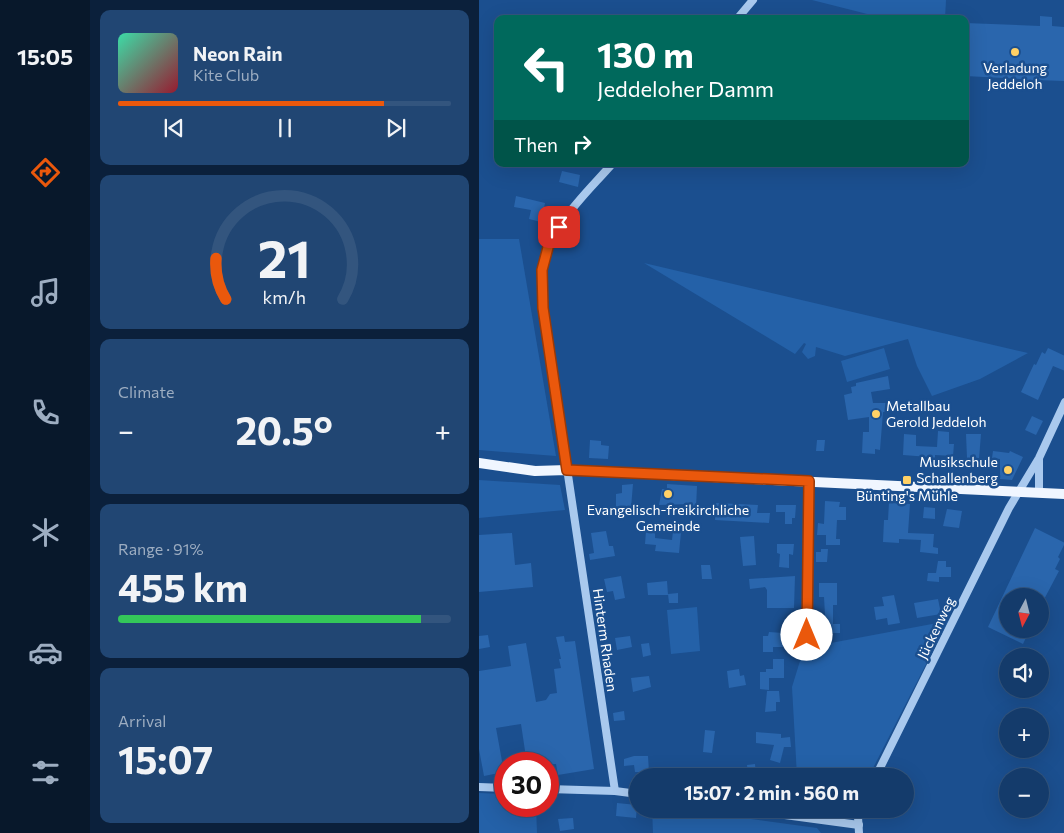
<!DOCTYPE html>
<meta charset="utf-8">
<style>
:root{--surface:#143b6b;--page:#214673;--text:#f1f3f6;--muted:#9dadc1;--line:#33557e;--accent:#ea580c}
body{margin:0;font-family:Commissioner,sans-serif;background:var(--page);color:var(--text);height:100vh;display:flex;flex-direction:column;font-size:19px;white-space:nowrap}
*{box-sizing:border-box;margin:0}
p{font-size:16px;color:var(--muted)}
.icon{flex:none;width:28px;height:28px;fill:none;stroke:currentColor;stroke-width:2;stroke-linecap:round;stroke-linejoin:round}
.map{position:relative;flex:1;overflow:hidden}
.side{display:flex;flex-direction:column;gap:10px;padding:10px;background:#0b203b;width:389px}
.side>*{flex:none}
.hud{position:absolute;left:15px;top:15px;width:475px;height:152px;border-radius:10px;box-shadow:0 5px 20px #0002,0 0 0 1px var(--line);background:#00695c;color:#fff;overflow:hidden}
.needle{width:32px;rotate:187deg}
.buttons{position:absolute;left:520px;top:588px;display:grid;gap:10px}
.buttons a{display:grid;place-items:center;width:50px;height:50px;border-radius:50%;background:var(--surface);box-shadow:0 5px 20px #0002,0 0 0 1px var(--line);font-size:25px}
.speed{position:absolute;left:15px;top:752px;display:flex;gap:10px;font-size:25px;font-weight:700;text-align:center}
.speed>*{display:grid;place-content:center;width:65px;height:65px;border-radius:50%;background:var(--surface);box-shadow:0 5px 20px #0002,0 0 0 1px var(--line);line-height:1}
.speed .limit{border:8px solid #d22;background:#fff;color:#111}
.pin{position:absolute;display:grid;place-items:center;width:42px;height:42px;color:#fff;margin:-21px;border-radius:10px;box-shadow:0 2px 8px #0006}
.me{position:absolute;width:55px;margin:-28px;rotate:0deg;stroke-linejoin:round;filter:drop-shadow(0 0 4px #0008)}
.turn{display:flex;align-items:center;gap:18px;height:105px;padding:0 20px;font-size:22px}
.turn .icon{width:65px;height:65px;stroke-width:2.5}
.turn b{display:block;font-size:35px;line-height:42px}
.then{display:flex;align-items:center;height:48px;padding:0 20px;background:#0003;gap:10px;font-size:19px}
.big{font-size:38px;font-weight:700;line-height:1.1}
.side .tile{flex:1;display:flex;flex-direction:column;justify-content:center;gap:8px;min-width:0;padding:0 18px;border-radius:10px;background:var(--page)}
.side .dial{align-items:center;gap:0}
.dial svg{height:130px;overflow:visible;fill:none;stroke:var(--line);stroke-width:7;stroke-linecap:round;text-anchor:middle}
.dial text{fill:var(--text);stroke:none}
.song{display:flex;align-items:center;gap:15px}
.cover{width:60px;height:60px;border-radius:8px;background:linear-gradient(135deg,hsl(160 70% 55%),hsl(350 70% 35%))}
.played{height:5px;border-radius:2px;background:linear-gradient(90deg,var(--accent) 80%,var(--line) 80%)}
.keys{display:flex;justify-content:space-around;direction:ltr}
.heat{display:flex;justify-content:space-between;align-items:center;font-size:28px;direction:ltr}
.charge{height:8px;border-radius:4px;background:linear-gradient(90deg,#34c759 91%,var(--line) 0)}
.trip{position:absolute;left:150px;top:768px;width:285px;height:50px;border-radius:25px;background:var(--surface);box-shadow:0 5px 20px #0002,0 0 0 1px var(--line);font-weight:700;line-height:50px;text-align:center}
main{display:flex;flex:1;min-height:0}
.menu{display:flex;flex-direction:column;width:90px;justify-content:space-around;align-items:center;background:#08182b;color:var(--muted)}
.menu .icon{width:35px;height:35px}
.menu .on{color:var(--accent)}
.menu b{font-size:22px;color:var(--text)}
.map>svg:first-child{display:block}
.green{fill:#2461a8}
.building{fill:#2a66ad}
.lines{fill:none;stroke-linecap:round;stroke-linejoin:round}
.minor{stroke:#a9c9ee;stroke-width:8}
.major{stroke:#f0f6ff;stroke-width:10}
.route-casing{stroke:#983908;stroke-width:12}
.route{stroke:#ea580c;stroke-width:9}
.poi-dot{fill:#ffd166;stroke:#1b4f8f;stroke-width:2}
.labels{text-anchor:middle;stroke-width:5;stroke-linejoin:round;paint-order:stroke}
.poi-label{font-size:14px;fill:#fff;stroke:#1b4f8f}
.street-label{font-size:14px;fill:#fff;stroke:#1b4f8f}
</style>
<main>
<nav class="menu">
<b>15:05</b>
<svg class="icon on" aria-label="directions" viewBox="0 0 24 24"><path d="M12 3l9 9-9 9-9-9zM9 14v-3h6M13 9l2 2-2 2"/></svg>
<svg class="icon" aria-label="music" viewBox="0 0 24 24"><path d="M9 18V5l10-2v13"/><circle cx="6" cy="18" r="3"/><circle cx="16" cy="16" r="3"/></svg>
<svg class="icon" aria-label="phone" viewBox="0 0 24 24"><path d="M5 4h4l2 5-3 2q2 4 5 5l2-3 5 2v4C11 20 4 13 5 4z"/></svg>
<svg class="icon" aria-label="climate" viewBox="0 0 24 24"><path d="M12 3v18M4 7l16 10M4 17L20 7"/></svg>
<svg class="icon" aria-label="car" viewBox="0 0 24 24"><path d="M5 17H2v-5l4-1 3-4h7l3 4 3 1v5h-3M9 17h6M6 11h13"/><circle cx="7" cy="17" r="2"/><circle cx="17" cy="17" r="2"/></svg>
<svg class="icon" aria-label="filters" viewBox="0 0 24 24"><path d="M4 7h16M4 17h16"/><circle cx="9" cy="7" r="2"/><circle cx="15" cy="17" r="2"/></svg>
</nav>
<section class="side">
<div class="tile">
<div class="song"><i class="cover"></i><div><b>Neon Rain</b><p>Kite Club</p></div></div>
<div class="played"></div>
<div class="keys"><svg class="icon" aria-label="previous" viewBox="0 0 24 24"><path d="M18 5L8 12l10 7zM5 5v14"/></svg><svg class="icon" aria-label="pause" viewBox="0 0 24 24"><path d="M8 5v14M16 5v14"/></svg><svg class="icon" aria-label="next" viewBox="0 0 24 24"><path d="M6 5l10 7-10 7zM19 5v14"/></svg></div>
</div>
<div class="tile dial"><svg viewBox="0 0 100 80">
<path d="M14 69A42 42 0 1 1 86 69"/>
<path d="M14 69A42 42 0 0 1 8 44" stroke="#ea580c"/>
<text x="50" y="56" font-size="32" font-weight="700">21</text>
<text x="50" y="72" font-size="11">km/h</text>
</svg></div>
<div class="tile"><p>Climate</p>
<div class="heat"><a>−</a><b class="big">20.5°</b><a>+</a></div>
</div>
<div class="tile"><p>Range · 91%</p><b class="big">455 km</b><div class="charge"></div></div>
<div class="tile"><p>Arrival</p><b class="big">15:07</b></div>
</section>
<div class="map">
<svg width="586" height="833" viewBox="0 0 586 833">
<rect width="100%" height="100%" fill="#1b4f8f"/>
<g class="green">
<polygon points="333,0 467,0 466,19 408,19"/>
<polygon points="0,239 40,239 77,456 0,450"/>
<polygon points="165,263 549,353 501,379 453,396 438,366 429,339 366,356 337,347 336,356 329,359 323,352 327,344 325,343 316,354"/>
<polygon points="405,348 411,369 368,382 362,361"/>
<polygon points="0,480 81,485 86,510 0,518"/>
<polygon points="218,607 221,651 192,654 188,610"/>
<polygon points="469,621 390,776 318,776 313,687 325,648"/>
<polygon points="0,793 26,794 26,806 57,806 58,833 0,833"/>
<polygon points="173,809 197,809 338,828 342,833 174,833"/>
<polygon points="321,809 374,809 369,818 360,820 321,815"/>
</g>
<g class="building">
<polygon points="561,16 573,17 573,26 586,27 586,81 558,80 558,83 542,82 543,79 486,76 486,23 561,26"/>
<polygon points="83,171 101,175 99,187 80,182"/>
<polygon points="37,196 66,203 62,222 50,219 52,210 35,207"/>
<polygon points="569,348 586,356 586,371 574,366 559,400 542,392 555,364 557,365 563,352 566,354"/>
<polygon points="409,376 411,389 392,392 394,403 413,403 413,412 404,412 401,450 396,449 396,454 383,453 384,432 390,432 390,417 369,420 365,395 373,393 372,387 377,386 377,383"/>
<polygon points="553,416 564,421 557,435 546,430"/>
<polygon points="459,431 470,432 470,444 475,444 474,456 456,455 456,459 450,459 450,457 424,455 425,434 437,435 437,446 458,447"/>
<polygon points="487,434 502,434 500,459 488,458"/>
<polygon points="111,440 122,441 122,445 130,446 129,459 110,458"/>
<polygon points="338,440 346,440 345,451 337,451"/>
<polygon points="514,451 530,453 531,451 544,457 533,480 521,479 521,459 513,458"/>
<polygon points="154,484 152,508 137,509 137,494 143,493 143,485"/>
<polygon points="188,484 218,486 217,508 211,508 211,504 180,505 183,489 188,489"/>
<polygon points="346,501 361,502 360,507 367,507 367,520 358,520 357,539 361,539 361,545 347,545 347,535 338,535 339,523 345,524"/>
<polygon points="410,502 431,504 429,533 455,534 454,547 459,548 459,554 441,552 442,540 420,539 420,543 404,542 405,520 409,520"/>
<polygon points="237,503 279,505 278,513 291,513 290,523 236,520"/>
<polygon points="297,505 317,505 316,518 313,518 313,524 306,524 306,512 297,512"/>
<polygon points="445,507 456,508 456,519 444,518"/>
<polygon points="468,509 483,511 480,528 464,526"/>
<polygon points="556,528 586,543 579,557 581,559 576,569 580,571 561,607 561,596 529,596 529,629 551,629 544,644 509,627"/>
<polygon points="127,531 130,546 134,546 136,556 111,560 110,554 115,553 112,533"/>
<polygon points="167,531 176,532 176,538 193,540 194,531 202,532 200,553 176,551 177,545 166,544"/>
<polygon points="33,533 36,565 52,563 54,587 0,592 0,535"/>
<polygon points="275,536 277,565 264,566 261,537"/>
<polygon points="298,544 315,544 314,555 310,554 310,568 300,567 301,554 298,553"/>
<polygon points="342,549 349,549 348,562 337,562 337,552 342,552"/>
<polygon points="459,561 467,561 467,567 472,567 472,577 460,577 460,582 448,581 449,573 457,573"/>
<polygon points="222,565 231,565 233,579 223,579"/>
<polygon points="142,576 146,598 136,600 134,591 128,592 125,579"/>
<polygon points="316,576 315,608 288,608 288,590 286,587 271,589 270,579"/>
<polygon points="188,581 189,595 169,595 168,583"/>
<polygon points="340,583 358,583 358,605 354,605 354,624 361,624 361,633 353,633 353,637 341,637 341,615 346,615 345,597 340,597"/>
<polygon points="199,593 199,603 190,603 189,594"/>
<polygon points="415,595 421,623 409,625 408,618 397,620 395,607 405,606 403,597"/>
<polygon points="459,599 462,614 438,618 435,603"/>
<polygon points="305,619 315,619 314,631 311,631 311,638 304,638 304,647 294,647 294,652 284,652 284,636 289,636 290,632 304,633"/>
<polygon points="9,635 11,647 0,649 0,636"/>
<polygon points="85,636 86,642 96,641 115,769 79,775 77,764 48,764 42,724 17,728 25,772 5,776 0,749 0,671 32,666 29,646 47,643 57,702 67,700 71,694 78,693 75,669 82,668 80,659 82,659 77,637"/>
<polygon points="151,636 153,647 138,650 136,638"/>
<polygon points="170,643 172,655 164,657 162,644"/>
<polygon points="294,659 305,659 305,678 290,678 290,690 281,689 281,672 287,672 287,669 294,669"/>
<polygon points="260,669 261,676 265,675 267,685 250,688 248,671"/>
<polygon points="170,676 172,687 154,692 152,678"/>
<polygon points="288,691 300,691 301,702 297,702 297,711 286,712"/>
<polygon points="145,711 146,720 135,721 134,713"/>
<polygon points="226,730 236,731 233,753 224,752"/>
<polygon points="277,732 302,734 302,738 311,737 312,747 305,747 301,763 291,760 295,745 277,743"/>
<polygon points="155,756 169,756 170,772 156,772 155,765 145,766 145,759"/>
<polygon points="276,764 277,776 269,776 268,765"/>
<polygon points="138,803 158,805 157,818 137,816"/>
<polygon points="94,818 95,829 81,831 79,819"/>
</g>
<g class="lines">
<g class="minor">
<polyline points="258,19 274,0"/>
<path d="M 133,164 C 106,195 70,226 64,269 C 62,281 64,295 64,307 L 136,791"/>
<polyline points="560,460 560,493"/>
<polyline points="328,635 330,481"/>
<polyline points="397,776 530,508 560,458 586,402"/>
<polyline points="0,787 26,788"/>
<polyline points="69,789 136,791 159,794"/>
<polyline points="260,809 380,825"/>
<polyline points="380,833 379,817 382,809"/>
</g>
<polyline class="major" points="0,463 56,471 88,470 586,494"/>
</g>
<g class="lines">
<defs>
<polyline id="route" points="80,227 71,240 63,270 64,308 88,470 330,481 328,635"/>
</defs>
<use href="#route" class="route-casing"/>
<use href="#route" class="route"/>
</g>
<g class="poi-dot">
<circle cx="536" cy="52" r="5"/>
<circle cx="397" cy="414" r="5"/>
<circle cx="529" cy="470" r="5"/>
<rect x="423" y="475" width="10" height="10" rx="2.5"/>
<circle cx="189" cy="494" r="5"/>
</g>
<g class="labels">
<g class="poi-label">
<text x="536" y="73">Verladung<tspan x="536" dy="16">Jeddeloh</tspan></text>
<text x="407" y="411" text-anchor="start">Metallbau<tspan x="407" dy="16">Gerold Jeddeloh</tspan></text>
<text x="519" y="467" text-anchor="end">Musikschule<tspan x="519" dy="16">Schallenberg</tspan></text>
<text x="428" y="501">Bünting's Mühle</text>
<text x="189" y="515">Evangelisch-freikirchliche<tspan x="189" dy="16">Gemeinde</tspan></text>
</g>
<g class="street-label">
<text transform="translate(457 628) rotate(-64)" y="5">Jückenweg</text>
<text transform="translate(126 640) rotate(82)" y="5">Hinterm Rhaden</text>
</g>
</g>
</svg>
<div class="buttons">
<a><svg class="needle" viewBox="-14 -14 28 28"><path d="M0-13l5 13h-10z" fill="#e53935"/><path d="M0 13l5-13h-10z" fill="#9dadc1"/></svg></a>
<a><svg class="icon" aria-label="sound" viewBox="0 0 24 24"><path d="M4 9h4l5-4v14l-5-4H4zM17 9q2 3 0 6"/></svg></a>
<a>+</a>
<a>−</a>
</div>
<div class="speed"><div class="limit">30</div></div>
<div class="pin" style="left:80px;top:227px;background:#d93025"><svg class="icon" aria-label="arrive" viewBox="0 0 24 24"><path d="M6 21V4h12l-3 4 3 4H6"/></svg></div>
<svg class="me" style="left:328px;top:635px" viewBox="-20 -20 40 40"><circle r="19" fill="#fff"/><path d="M0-13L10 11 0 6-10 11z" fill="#ea580c"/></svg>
<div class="trip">15:07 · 2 min · 560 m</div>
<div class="hud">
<div class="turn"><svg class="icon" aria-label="left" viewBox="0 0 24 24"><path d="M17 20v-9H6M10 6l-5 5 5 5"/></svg><div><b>130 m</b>Jeddeloher Damm</div></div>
<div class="then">Then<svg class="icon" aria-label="right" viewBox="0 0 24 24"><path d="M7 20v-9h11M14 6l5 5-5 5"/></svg></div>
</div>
</div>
</main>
